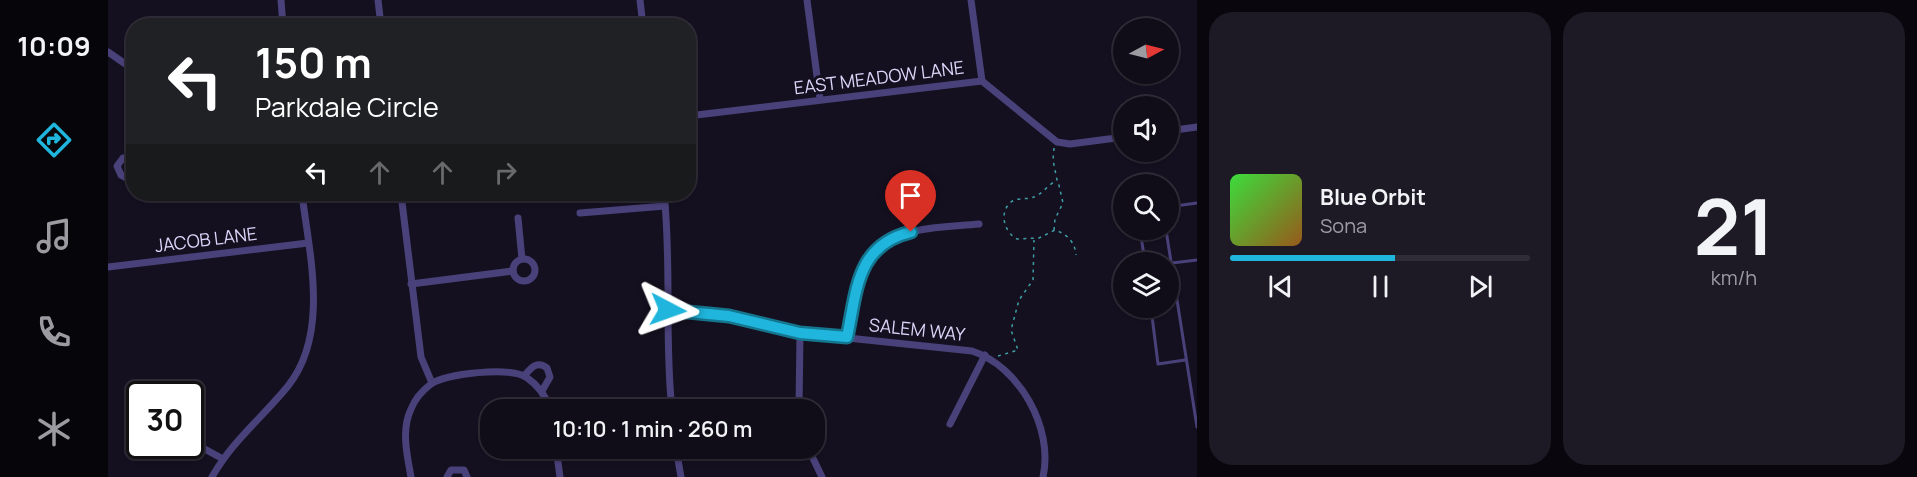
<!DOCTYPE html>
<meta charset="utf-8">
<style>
:root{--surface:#100c18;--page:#1e1a25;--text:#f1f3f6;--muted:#9c9ba2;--line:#302c37;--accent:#1fb5dc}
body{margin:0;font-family:Manrope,sans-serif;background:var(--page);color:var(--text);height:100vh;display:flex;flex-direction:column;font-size:22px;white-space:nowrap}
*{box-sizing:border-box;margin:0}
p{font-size:20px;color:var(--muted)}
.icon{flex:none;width:33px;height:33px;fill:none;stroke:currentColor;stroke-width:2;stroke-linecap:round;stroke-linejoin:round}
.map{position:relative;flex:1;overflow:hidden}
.panel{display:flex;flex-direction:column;gap:12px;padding:12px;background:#09070d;width:720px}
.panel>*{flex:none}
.hud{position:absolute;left:18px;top:18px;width:570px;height:183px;border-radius:24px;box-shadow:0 2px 4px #0004,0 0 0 2px var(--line);background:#202124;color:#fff;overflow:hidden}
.needle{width:39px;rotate:83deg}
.controls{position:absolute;left:1005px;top:18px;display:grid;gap:12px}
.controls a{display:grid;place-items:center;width:66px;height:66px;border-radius:50%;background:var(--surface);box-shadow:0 2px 4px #0004,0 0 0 2px var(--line);font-size:30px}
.speed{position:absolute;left:18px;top:381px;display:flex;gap:12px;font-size:30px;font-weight:700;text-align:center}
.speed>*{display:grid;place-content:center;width:78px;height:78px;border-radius:50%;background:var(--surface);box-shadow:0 2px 4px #0004,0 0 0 2px var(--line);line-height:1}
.speed .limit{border:3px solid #111;border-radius:9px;background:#fff;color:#111}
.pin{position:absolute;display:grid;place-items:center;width:51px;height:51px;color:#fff;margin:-62px -26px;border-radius:50% 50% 50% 0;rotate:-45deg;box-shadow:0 0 6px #0007}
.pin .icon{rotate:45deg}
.me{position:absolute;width:66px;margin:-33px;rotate:94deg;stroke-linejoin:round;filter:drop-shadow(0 0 4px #0008)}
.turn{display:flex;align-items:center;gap:21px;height:126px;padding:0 30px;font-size:27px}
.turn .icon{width:78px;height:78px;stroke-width:2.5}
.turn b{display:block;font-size:42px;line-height:51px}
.lanes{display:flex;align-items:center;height:57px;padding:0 30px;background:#0003;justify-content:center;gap:30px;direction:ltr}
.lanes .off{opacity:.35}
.panel .card{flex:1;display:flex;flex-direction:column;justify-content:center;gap:9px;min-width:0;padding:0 21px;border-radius:24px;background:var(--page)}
.panel .dial{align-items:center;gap:0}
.dial b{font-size:78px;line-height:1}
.song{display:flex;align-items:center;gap:18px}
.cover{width:72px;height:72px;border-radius:9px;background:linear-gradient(135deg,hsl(120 70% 55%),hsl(30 70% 35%))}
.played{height:6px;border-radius:3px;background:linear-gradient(90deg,var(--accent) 55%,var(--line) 55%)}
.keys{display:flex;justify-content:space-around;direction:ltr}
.panel .tiles{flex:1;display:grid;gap:12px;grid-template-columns:repeat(2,1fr)}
.trip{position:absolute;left:372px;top:399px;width:345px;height:60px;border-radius:24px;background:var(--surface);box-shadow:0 2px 4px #0004,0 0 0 2px var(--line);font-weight:600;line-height:60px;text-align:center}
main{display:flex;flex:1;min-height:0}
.tabs{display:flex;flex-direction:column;width:108px;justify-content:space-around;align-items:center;background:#06050a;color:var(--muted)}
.tabs .icon{width:42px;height:42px}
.tabs .on{color:var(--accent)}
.tabs b{font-size:27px;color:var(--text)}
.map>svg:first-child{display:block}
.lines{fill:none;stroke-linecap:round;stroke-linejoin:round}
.path{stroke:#3e9fa4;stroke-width:1.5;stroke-dasharray:3 4.5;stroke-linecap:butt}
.lane{stroke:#494179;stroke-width:3}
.street{stroke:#494179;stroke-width:7}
.route-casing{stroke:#14768f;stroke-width:15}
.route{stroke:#1fb5dc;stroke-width:10}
.labels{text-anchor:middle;stroke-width:6;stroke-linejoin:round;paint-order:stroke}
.street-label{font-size:18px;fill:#ddd5f9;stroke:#151020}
</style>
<main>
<nav class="tabs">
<b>10:09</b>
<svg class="icon on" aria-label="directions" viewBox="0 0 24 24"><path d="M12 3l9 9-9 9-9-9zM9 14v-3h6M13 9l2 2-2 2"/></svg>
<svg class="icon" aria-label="music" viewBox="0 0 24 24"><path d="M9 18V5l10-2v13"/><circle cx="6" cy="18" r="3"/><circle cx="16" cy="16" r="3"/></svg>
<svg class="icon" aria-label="phone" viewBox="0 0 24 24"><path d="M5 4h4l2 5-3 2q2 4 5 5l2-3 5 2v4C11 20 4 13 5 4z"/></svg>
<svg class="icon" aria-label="climate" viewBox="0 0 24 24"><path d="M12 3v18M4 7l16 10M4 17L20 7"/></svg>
</nav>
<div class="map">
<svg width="1089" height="477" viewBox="0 0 1089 477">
<rect width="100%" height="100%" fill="#151020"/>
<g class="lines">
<g class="path">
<path d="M 946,148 L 945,160 L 949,180 C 941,184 933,195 926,197 C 919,200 910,197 903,202 C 890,213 897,233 909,239 L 931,238 L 947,230 C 959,234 967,242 968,255"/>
<polyline points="946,230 947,219 955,203 950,181"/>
<polyline points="890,356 910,350 903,330 911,300 925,280 926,240"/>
</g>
<g class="lane">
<polyline points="1060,207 1089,203"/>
<polyline points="1032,230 1037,262"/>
<polyline points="1058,230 1089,427"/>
<polyline points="1064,263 1089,260"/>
<polyline points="1043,308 1050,364 1077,360"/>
</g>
<g class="street">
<polyline points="173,0 175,26"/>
<polyline points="270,0 273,26"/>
<polyline points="532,0 535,26"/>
<polyline points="699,0 712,99"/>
<polyline points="863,0 874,81"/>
<polyline points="304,26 314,24"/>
<polyline points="0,52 26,70"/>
<polyline points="580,116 874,81 949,142 962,144 1016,137"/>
<polyline points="1060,131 1089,127"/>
<polyline points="26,159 15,158 9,166 13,175 19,178 26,176"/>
<polyline points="293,194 313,357 324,383"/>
<path d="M 556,194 C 564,266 556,337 564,410"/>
<polyline points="472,213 557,206"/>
<polyline points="410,218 414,259"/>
<circle cx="416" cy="270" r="11"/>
<polyline points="0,267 200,243"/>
<polyline points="303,284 405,271"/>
<path d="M 560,310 L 621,316 L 692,333 L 864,351 C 911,366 946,428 935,477"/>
<path d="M 739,337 C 744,315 745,285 756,264 C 778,225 832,228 871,224"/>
<path d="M 416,376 C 423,368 429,360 439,368 L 442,377 L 434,391"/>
<polyline points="691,410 692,333"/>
<polyline points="842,424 877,355"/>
<polyline points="82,441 115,459"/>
<polyline points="448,448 452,477"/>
<polyline points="568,448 573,477"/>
<polyline points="700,448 714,477"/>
<path d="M 104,477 C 125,440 154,418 180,386 C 222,333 201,253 194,194"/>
<path d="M 303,477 C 299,455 293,430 303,409 C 307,399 315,390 323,384 C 339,373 401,367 418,377 C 430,385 438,396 443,410"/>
<polyline points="339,477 343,470 356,470 359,477"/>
</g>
</g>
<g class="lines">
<defs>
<path id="route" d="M 560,310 L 621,316 L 692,333 L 739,337 C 749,291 748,245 803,232"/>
</defs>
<use href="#route" class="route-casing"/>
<use href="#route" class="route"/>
</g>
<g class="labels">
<g class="street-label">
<text transform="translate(771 78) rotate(-7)" y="6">EAST MEADOW LANE</text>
<text transform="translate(98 240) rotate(-7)" y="6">JACOB LANE</text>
<text transform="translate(809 330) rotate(6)" y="6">SALEM WAY</text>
</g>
</g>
</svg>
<div class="controls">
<a><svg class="needle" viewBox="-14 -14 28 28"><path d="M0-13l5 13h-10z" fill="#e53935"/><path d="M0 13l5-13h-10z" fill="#9c9ba2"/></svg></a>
<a><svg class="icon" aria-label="sound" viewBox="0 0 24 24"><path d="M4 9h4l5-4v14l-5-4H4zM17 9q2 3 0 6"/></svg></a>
<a><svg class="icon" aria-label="search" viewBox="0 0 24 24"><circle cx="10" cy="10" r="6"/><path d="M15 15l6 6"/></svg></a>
<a><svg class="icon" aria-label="layers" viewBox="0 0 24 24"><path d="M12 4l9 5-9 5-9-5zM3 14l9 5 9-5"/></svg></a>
</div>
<div class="speed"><div class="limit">30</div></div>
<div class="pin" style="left:803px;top:232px;background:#d93025"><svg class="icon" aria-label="arrive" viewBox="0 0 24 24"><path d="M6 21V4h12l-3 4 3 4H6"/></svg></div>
<svg class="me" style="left:560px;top:310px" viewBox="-20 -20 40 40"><path d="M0-17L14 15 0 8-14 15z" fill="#1fb5dc" stroke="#fff" stroke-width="4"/></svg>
<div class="trip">10:10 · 1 min · 260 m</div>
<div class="hud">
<div class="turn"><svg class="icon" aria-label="left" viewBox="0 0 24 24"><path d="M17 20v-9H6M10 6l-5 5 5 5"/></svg><div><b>150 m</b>Parkdale Circle</div></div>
<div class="lanes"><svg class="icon" aria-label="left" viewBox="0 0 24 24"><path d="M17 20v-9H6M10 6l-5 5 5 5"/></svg><svg class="icon off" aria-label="ahead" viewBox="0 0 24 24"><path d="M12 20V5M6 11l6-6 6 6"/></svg><svg class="icon off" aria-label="ahead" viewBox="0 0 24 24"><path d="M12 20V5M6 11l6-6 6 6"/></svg><svg class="icon off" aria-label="right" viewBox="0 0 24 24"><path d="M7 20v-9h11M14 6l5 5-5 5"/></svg></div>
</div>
</div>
<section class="panel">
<div class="tiles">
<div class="card">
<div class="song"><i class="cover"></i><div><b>Blue Orbit</b><p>Sona</p></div></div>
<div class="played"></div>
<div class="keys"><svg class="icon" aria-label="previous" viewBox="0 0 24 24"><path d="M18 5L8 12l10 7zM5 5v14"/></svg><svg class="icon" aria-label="pause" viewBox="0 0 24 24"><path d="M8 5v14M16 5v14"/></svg><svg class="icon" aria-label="next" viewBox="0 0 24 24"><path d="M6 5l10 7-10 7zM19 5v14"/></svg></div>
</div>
<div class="card dial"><b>21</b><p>km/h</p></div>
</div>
</section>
</main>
